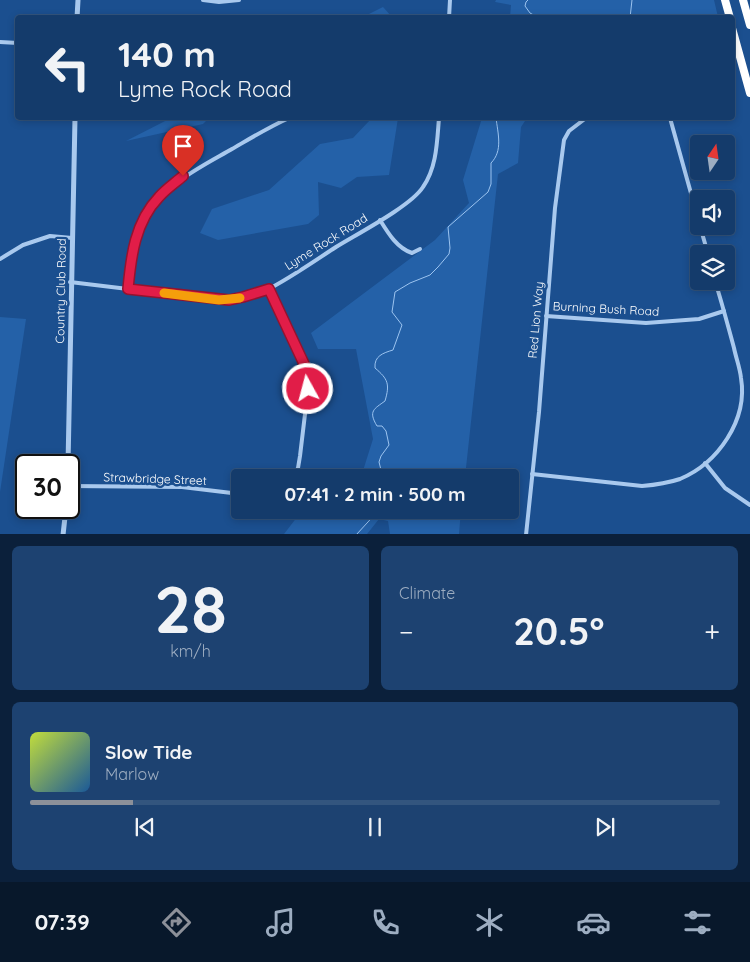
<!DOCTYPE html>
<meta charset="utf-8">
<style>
:root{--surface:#143b6b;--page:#1d4271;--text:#f1f3f6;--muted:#9dadc1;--line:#33557e;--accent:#8c9099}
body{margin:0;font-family:Quicksand,sans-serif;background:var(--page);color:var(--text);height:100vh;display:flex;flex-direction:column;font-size:19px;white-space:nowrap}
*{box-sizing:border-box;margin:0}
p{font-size:16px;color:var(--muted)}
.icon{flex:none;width:28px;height:28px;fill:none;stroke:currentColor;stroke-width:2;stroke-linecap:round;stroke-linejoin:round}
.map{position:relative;height:534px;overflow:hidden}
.panel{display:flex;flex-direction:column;gap:12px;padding:12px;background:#0b203b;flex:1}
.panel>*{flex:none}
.banner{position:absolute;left:15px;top:15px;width:720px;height:105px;border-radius:5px;box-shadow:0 2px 8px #0003,0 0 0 1px var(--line);background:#143b6b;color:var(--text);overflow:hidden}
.needle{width:32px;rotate:13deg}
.buttons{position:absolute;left:690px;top:135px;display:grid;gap:10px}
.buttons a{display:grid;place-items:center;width:45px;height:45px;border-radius:5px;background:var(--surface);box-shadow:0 2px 8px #0003,0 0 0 1px var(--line);font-size:25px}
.speed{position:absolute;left:15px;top:454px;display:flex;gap:10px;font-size:25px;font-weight:700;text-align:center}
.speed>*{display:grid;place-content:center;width:65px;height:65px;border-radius:50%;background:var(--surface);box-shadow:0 2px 8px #0003,0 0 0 1px var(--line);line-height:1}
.speed .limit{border:2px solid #111;border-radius:8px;background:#fff;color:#111}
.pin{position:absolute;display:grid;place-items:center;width:42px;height:42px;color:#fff;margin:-51px -21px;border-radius:50% 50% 50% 0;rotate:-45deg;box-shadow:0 0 5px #0007}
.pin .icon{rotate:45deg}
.me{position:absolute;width:55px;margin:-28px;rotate:353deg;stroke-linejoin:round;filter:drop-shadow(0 0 4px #0008)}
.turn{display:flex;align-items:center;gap:18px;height:105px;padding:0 20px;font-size:22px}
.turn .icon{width:65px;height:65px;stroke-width:2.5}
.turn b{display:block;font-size:35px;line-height:42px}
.big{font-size:38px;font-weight:700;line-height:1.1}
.panel .card{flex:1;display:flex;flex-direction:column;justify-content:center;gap:8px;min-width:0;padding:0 18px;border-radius:8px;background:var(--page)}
.panel .dial{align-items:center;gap:0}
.dial b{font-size:65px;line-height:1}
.song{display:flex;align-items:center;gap:15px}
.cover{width:60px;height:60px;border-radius:8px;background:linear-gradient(135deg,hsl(70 70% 55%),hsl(210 70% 35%))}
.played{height:5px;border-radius:2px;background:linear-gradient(90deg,var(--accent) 15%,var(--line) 15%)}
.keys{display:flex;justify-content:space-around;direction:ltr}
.heat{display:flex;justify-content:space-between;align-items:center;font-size:28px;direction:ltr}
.panel .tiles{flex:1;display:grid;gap:12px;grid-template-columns:1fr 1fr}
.card:last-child{grid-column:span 2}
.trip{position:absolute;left:231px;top:469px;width:288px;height:50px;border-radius:5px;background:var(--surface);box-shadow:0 2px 8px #0003,0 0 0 1px var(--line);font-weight:700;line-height:50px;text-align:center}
.tabs{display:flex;height:80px;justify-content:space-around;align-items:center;background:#08182b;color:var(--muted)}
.tabs .icon{width:35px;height:35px}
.tabs .selected{color:var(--accent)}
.tabs b{font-size:22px;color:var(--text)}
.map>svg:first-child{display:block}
.green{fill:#2461a8}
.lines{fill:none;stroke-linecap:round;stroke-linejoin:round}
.stream{stroke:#9cc4f0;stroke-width:1}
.minor{stroke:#a9c9ee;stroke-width:4}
.tertiary{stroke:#a9c9ee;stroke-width:5}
.motorway{stroke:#fff;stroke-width:8}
.route-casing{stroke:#92132f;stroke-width:12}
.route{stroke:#e11d48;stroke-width:9}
.slow{stroke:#f59e0b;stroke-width:9}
.labels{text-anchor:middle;stroke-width:5;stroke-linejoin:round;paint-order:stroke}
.street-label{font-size:12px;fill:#fff;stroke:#1b4f8f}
</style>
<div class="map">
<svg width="750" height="535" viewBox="0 0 750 535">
<rect width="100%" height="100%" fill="#1b4f8f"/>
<g class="green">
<polygon points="496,0 714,0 718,17 510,17 511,5 495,2"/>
<polygon points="383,7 392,17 363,17"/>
<polygon points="171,118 209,118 203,124 126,141"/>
<polygon points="370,118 398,118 389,175 357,177 341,188 318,182 319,215 308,224 218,240 200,233 212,209 269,190 320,144 353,138 370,120"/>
<polygon points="482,118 527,118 521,127 518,163 498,174 465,477 361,477 373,439 356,349 318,349 311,333 435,240 469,203 463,180"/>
<polygon points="0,317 26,319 0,492"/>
<polygon points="339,510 461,510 459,534 390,534 388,521 379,519 367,534 284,534 301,512 326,519"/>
</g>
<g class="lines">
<g class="stream">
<polyline points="528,0 526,2 525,6 530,13 539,18"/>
<polyline points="630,18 632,0"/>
<path d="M 383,478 L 379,462 L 381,456 L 389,445 L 386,431 L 382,426 L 377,426 C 368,411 374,409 385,401 C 390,384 388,379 375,368 C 374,356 383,353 393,350 L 402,325 L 392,312 L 395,292 L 410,283 L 430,275 L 438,267 L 449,254 L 450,248 L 448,227 L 488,192 L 491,184 L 491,163 C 503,151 498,134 496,118"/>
<polyline points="356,535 379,510"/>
</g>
<g class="minor">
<polyline points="203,0 219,2 239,0"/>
<polyline points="449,18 450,0"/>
<polyline points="0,42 18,43"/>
<polyline points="670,118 699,222"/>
<path d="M 380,220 C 388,233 397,248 412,253 L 420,249"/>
<polyline points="700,226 708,254"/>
<polyline points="0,259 23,245 50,236 72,238"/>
<path d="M 70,282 L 219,300 L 243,297 L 265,291 C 289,279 313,262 336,247 C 357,234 411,206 423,187 C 437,167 437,141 439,118"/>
<path d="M 128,289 C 130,268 132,246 141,226 C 158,187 197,169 232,149 C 251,138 269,127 289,118"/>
<polyline points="269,289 307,371 308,389 300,456 298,468 293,478"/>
<polyline points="546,316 646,323 699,319 724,311"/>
<polyline points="705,463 725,488 750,505"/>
<path d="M 532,474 L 642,486 C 654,485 668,483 680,479 C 718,463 748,420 741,378 C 740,368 736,358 734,348 C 728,326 722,303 715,281"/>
<polyline points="69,486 182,487 240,494"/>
<polyline points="526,535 539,412 555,208 564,140 569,131 586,118"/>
</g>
<g class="tertiary">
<polyline points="77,18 78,0"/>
<polyline points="68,465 75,118"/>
<polyline points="63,535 66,508"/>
</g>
<g class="motorway">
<polyline points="725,0 730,18"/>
<polyline points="743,0 750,25"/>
<polyline points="732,28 750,93"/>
</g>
</g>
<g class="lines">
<defs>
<path id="route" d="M 183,176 C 175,183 166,189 159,197 C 135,222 131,256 128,289 L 229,300 L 243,297 L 269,289 L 305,366 L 308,389"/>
</defs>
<use href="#route" class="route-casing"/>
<use href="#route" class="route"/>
<polyline class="slow" points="164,293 219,300 240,298"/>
</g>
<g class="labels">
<g class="street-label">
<text transform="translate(326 242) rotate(-32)" y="4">Lyme Rock Road</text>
<text transform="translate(61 291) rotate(-89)" y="4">Country Club Road</text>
<text transform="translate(606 309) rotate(3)" y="4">Burning Bush Road</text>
<text transform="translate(536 320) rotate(-85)" y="4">Red Lion Way</text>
<text transform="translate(155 479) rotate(2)" y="4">Strawbridge Street</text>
</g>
</g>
</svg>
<div class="buttons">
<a><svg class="needle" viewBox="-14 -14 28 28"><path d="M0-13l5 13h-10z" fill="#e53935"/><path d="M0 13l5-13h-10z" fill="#9dadc1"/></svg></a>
<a><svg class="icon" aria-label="sound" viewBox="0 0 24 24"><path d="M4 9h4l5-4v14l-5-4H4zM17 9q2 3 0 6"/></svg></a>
<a><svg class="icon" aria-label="layers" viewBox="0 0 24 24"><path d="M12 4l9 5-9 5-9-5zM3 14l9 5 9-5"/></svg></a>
</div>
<div class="speed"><div class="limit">30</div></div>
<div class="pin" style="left:183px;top:176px;background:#d93025"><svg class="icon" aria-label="arrive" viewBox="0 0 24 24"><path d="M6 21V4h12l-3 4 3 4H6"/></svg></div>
<svg class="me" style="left:308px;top:389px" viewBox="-20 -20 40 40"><circle r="17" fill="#e11d48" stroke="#fff" stroke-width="3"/><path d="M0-11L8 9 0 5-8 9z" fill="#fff"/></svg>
<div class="trip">07:41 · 2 min · 500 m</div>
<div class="banner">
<div class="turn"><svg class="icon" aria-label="left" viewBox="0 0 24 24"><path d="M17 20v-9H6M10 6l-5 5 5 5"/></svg><div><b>140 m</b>Lyme Rock Road</div></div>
</div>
</div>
<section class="panel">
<div class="tiles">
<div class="card dial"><b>28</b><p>km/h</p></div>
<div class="card"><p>Climate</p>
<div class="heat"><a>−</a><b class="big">20.5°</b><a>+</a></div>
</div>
<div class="card">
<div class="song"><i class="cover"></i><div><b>Slow Tide</b><p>Marlow</p></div></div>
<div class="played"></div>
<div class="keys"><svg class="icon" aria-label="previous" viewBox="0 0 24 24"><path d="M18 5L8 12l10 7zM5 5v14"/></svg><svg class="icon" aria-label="pause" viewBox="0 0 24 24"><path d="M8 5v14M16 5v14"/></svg><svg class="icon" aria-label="next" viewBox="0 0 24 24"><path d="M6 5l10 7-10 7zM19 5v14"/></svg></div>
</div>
</div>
</section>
<nav class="tabs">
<b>07:39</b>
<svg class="icon selected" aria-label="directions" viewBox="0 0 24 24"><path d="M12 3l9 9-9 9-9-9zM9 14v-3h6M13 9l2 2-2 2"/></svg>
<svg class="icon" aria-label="music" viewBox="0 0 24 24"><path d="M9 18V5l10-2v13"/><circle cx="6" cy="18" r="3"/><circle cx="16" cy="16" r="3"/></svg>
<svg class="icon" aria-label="phone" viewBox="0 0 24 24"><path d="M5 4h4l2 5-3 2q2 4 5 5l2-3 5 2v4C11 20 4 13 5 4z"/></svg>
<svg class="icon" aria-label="climate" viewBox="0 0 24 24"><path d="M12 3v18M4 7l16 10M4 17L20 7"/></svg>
<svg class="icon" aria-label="car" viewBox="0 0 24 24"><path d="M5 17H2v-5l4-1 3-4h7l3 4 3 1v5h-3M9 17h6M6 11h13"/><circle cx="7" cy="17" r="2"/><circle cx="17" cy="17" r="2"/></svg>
<svg class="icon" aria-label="filters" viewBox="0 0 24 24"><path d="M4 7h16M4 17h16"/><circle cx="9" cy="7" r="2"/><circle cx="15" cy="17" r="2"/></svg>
</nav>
